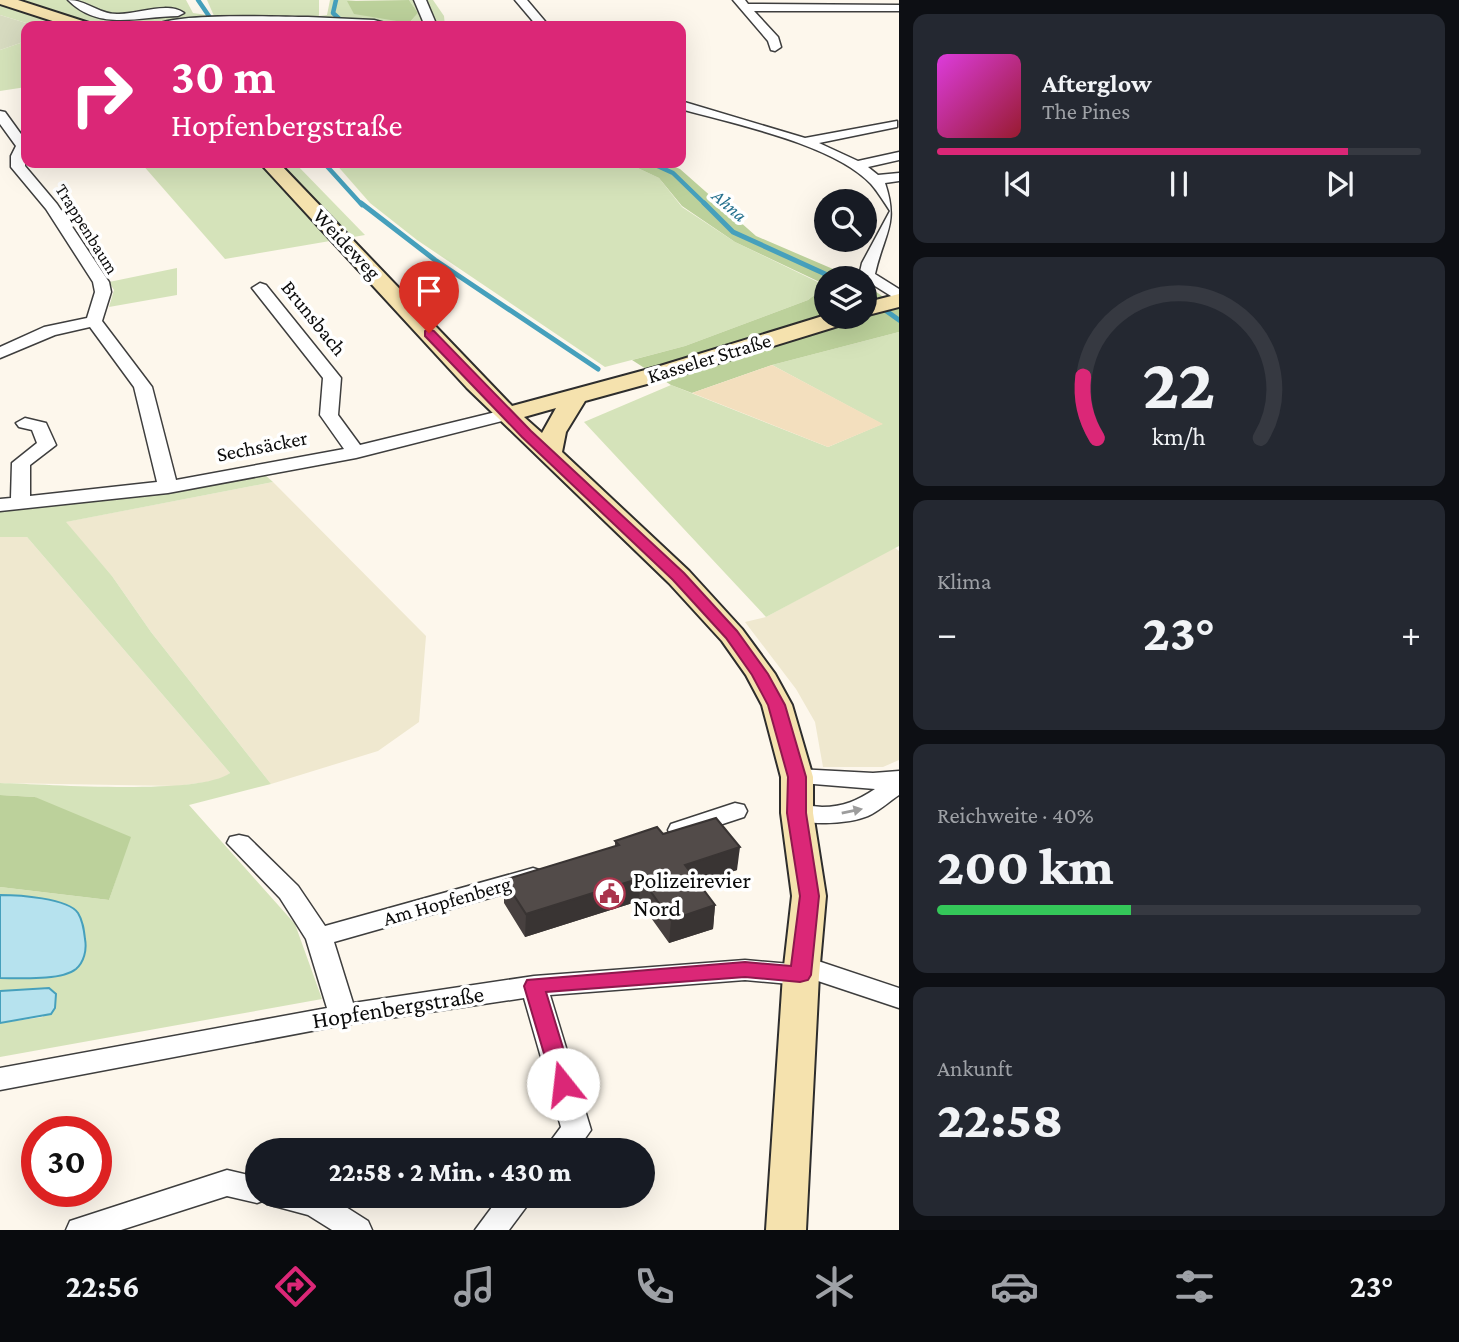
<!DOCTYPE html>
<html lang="de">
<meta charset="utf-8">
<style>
:root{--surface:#171b24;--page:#242831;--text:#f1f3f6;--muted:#9ea1a6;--line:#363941;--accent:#db2777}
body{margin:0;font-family:"Crimson Pro",serif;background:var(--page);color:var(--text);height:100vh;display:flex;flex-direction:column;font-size:26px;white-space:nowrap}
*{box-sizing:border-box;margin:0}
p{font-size:23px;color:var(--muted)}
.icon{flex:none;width:38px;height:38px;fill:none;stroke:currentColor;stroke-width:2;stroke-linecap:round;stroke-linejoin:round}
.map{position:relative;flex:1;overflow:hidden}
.panel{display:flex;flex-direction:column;gap:14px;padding:14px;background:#0d0f14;width:560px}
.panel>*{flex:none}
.top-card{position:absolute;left:21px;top:21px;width:665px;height:147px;border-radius:14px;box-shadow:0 7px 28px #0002;background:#db2777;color:#fff;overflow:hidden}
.tools{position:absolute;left:814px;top:189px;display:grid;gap:14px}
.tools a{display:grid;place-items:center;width:63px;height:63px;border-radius:50%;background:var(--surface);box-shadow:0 7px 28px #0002;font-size:35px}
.speed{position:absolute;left:21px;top:1116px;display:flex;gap:14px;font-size:35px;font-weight:700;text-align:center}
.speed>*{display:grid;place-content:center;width:91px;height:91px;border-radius:50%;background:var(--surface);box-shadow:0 7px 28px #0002;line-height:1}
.speed .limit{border:10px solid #d22;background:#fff;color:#111}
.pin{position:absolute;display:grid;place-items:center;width:60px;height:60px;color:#fff;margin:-72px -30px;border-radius:50% 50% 50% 0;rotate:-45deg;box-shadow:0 0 7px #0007}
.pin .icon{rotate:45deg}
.me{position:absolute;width:77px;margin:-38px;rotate:344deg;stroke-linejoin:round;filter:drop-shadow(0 0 5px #0008)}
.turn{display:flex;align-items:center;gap:24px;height:147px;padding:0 35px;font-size:32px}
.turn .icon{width:91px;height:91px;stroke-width:2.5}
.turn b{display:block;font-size:49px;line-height:60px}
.big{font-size:52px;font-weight:800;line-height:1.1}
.panel .tile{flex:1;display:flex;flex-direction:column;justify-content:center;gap:10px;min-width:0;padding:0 24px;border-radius:14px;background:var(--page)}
.panel .dial{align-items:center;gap:0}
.dial svg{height:182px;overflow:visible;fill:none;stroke:var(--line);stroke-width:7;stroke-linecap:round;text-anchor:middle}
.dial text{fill:var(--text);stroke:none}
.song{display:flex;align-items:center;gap:21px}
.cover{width:84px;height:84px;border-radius:10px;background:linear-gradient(135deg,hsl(300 70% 55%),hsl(350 70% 35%))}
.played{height:7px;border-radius:4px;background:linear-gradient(90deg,var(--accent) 85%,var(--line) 85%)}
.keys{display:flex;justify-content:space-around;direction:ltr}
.heat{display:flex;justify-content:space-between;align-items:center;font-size:38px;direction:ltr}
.charge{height:10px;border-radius:5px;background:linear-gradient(90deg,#34c759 40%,var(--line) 0)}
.trip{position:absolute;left:245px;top:1138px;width:410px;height:70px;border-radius:35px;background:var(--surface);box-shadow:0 7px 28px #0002;font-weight:800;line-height:70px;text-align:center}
.menu{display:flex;height:112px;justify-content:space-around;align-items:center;background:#090b0e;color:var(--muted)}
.menu .icon{width:49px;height:49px}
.menu .on{color:var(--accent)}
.menu b{font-size:32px;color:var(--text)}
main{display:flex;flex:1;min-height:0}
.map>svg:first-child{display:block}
.farmland{fill:#efe8cf}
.green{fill:#d5e3ba}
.forest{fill:#bcd19b}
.sand{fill:#f3dfbe}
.cemetery{fill:#d7dbc0}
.water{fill:#b6e2ee;stroke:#46a0bc;stroke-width:2}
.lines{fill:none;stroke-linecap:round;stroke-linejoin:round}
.stream-far1{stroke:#46a0bc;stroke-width:4.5}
.stream{stroke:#46a0bc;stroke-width:5}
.minor-casing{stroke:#3e3e3e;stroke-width:3}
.secondary-casing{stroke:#2d2d2d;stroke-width:4}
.minor{fill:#fff;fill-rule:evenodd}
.secondary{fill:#f5e2ae;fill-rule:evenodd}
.wall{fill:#47403f}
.shaded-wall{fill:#393433}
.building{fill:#524b49;stroke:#393433;stroke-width:2}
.oneway{fill:#9d9d9d}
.route{fill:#db2777;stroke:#8e194d;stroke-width:2}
.labels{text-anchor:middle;stroke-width:7;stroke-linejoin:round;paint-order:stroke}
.far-street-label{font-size:18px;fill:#0b0b0b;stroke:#fff}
.far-water-label{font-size:19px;font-style:italic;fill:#24708d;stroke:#fff}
.street-label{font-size:21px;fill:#0b0b0b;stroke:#fff}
.near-poi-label{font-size:24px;fill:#0b0b0b;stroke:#fff;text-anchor:start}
.near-street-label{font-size:24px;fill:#0b0b0b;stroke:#fff}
</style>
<main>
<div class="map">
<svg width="899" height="1230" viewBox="0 0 899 1230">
<rect width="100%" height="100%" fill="#fdf7ec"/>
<g class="farmland">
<polygon points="273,482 426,636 419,722 378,751 271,784 151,632 112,576 65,522"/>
<polygon points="0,537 27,537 230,773 221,780 177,786 0,783"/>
<polygon points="894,547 899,551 899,760 883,767 823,767 815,722 796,689 745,622 766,617"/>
</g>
<g class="green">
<polygon points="0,0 186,0 193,13 214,16 207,0 319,0 319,16 327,15 330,0 356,0 348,1 409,23 418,13 409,0 433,0 444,16 445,26 36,26 0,15"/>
<polygon points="26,41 26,87 0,91 0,50"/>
<polygon points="141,163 295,163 365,235 225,259"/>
<polygon points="335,163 627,163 659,178 682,207 735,242 826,286 808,300 685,346 605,367 417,240 370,203"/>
<polygon points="177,268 177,295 109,307 114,290 109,282"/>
<polygon points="899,332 899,546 766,617 584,422 671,385 828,447 882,424 772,365"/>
<path d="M 264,474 L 273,482 L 66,522 L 112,576 L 151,632 L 271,784 L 189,805 L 295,924 L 322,999 L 0,1057 L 0,1023 L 43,1017 L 49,988 L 0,991 L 0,978 L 64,974 L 46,899 L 0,895 L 0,887 L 109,900 L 118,873 L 35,797 L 0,795 L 0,783 C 45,784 199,796 230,773 L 27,537 L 0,537 L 0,510 Z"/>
</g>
<g class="forest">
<polygon points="409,0 418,13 409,23 354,14 347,1"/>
<polygon points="627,163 666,163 680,169 756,236 854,278 826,278 826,285 735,242 682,206 659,178"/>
<polygon points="865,284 899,308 899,332 772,365 692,393 671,385 632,360 685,346 808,300 826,286 826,317 864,317"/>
<polygon points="0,795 35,797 131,837 109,900 0,887"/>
</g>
<polygon class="sand" points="772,365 883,424 828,447 692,393"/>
<polygon class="cemetery" points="0,15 36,26 26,26 26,41 0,50"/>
<g class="water">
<path d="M 0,895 C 18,895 68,898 78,913 C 83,921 84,930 85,939 C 87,950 84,962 76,969 C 61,981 19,978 0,978 Z"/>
<polygon points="49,988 56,994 55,1008 51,1014 0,1023 0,991"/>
</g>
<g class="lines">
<g class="stream-far1">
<polyline points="198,0 211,19"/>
<polyline points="336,0 333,13 347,26"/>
<polyline points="324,163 362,205"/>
<polyline points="651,163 673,173 706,205"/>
</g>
<g class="stream">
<polyline points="361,203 435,260 598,369"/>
<polyline points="704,203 733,232 834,278"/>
<polyline points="864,295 899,320"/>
</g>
<defs>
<g id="minor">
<path d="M 68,0 C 87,0 98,14 117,14 C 136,15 167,1 184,13 L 178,16 C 139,16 100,32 68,0 Z"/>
<polygon points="414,0 426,0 437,26 425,26"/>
<polygon points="515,0 527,0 549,26 537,26"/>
<polygon points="733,0 745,0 748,4 899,5 899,11 754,11 778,37 781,47 775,51 771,50 768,41"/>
<path d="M 308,17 L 374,20 L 396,26 L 154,26 C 173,12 279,17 308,17 Z"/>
<path d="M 681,101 L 805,138 L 897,121 L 897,127 L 819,143 L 858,161 L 899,152 L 899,160 L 868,167 L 878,175 L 899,173 L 899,181 L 885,183 C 899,225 884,233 875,274 L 899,289 L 899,301 L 859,276 L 862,263 L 890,211 C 884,202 878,192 871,184 C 833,144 734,124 681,109 Z"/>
<polygon points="0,111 5,112 26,141 25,166 57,204 109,282 111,292 102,321 152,387 176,480 344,449 320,415 323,378 252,288 260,283 266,285 341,378 338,415 360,445 508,409 517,414 514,418 356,458 168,493 0,511 0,499 11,498 12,463 37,443 32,430 19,427 16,423 25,418 46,423 56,445 30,465 30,496 157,482 134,387 90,327 55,335 0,358 0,347 44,327 87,318 95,292 93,282 46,209 11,167 11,156 16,146 0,124"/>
<path d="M 797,769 L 873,773 L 899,771 L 899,795 C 890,801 881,809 872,814 C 852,825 809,825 788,819 L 785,813 L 788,807 C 800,804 811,806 822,807 C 844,807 858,800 875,789 L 789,782 L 785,777 L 789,772 Z"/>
<polygon points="735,803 744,805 747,811 744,817 680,838 671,836 668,830 671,824"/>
<polygon points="239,835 248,837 298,886 325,926 533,868 542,871 546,877 542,883 334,942 353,1003 534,976 745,960 791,964 794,959 803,956 899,988 899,1008 812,979 801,985 745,980 550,995 591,1130 577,1150 544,1150 561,1127 524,998 343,1025 0,1090 0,1068 327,1008 306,939 280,898 227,843 230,837"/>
<polygon points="227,1170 257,1177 257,1195 327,1195 368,1221 372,1230 332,1230 308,1215 267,1204 265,1200 257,1203 227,1196 121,1230 66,1230 70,1221"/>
<polygon points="501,1195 535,1195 509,1230 475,1230"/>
</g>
<g id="secondary">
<polygon points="0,0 18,0 89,23 91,26 68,26 0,4"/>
<path d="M 260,163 L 279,163 L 512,406 L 660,366 L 826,315 L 854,317 L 851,322 L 676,376 L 585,401 L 566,432 L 562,452 L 689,571 L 742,629 L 775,674 L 792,705 L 813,777 L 813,813 L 826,896 L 819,975 L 806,1230 L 766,1230 L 783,975 L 792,896 L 781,813 L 781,777 L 762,705 L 746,675 L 722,641 L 669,583 L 467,388 ZM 556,408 L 542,433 L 524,417 Z"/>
<polygon points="899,294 899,307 864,316 864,303"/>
</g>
</defs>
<use href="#minor" class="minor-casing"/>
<use href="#secondary" class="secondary-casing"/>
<use href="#minor" class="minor"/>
<use href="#secondary" class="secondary"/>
</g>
<polygon class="wall" points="663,834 737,870 698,883 715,905 713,929 669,943 639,901 525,937 504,903 504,880 615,847 615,841"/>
<g class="shaded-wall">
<polygon points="740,847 737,870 682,888 685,865"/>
<polygon points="641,878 639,901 525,937 526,914"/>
<polygon points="715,905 713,929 669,943 671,920"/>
</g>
<polygon class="building" points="716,818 740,847 685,865 715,905 671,920 641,878 526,914 504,880 619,845 615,841 657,827 663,834"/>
<defs><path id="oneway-solid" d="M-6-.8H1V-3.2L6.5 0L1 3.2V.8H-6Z" transform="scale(1.75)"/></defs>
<use class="oneway" href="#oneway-solid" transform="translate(852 811) rotate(-12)"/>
<polygon class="route" points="429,329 434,331 531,431 684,573 737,631 768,674 785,705 806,777 806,813 819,896 811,975 808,980 800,982 745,977 546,992 574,1084 571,1090 563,1092 556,1090 553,1084 524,986 527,980 745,962 791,966 800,896 787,813 788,777 768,705 752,675 726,638 673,580 522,437 425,336 425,331"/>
<defs>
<symbol id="civic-ring" viewBox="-11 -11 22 22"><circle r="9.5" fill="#fff" stroke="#aa344c" stroke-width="1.5"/><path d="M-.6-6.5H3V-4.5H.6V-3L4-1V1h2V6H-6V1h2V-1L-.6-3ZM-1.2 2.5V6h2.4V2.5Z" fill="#aa344c"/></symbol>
</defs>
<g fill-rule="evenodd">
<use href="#civic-ring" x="592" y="876" width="35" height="35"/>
</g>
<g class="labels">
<g class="far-street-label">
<text transform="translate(87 229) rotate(58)" y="6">Trappenbaum</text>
</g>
<g class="far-water-label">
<text transform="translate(730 205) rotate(41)" y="7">Ahna</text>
</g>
<g class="street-label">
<text transform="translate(347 244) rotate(47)" y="7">Weideweg</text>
<text transform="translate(314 318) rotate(51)" y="7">Brunsbach</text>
<text transform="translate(709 358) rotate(-17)" y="7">Kasseler Straße</text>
<text transform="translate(262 446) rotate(-11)" y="7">Sechsäcker</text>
<text transform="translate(447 901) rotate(-16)" y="7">Am Hopfenberg</text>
</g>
<g class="near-poi-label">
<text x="633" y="888">Polizeirevier<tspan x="633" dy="28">Nord</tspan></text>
</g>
<g class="near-street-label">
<text transform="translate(398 1007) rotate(-9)" y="8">Hopfenbergstraße</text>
</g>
</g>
</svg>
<div class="tools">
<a><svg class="icon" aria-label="search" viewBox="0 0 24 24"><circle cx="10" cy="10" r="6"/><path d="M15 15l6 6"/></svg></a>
<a><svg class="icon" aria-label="layers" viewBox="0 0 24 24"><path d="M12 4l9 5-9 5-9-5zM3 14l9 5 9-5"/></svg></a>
</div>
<div class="speed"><div class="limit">30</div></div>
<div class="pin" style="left:429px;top:333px;background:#d93025"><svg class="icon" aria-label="arrive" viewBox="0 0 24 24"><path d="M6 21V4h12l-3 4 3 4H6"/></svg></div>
<svg class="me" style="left:563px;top:1084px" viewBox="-20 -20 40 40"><circle r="19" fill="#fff"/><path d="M0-13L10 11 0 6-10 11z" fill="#db2777"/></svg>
<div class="trip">22:58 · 2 Min. · 430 m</div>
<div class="top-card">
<div class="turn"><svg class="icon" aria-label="right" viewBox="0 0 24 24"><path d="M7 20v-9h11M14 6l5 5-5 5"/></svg><div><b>30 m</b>Hopfenbergstraße</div></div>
</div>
</div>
<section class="panel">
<div class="tile">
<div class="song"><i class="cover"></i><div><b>Afterglow</b><p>The Pines</p></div></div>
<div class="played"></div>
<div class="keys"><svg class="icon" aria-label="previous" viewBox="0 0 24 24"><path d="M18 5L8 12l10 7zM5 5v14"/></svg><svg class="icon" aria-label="pause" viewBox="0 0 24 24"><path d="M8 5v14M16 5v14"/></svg><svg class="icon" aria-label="next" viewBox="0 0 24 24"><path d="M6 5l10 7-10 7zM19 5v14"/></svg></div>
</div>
<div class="tile dial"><svg viewBox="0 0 100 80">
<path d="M14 69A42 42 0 1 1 86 69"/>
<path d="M14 69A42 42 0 0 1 8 42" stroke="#db2777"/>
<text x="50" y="56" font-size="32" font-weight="700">22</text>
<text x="50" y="72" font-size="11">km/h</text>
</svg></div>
<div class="tile"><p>Klima</p>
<div class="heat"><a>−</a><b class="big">23°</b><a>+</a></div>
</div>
<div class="tile"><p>Reichweite · 40%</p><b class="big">200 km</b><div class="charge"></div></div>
<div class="tile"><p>Ankunft</p><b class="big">22:58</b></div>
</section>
</main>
<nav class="menu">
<b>22:56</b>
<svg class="icon on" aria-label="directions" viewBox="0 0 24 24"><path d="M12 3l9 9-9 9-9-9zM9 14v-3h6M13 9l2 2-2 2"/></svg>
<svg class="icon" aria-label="music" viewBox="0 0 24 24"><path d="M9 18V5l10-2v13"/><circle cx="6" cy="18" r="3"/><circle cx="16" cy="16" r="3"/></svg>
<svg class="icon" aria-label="phone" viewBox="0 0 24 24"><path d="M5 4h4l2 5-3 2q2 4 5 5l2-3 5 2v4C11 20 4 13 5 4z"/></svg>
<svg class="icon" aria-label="climate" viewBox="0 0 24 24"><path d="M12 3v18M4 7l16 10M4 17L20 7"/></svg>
<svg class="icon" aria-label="car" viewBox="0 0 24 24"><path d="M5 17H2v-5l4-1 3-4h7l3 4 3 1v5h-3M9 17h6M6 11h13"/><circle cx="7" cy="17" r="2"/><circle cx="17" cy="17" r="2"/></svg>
<svg class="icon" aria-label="filters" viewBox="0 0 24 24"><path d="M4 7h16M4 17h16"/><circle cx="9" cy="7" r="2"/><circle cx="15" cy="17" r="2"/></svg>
<b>23°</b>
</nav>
